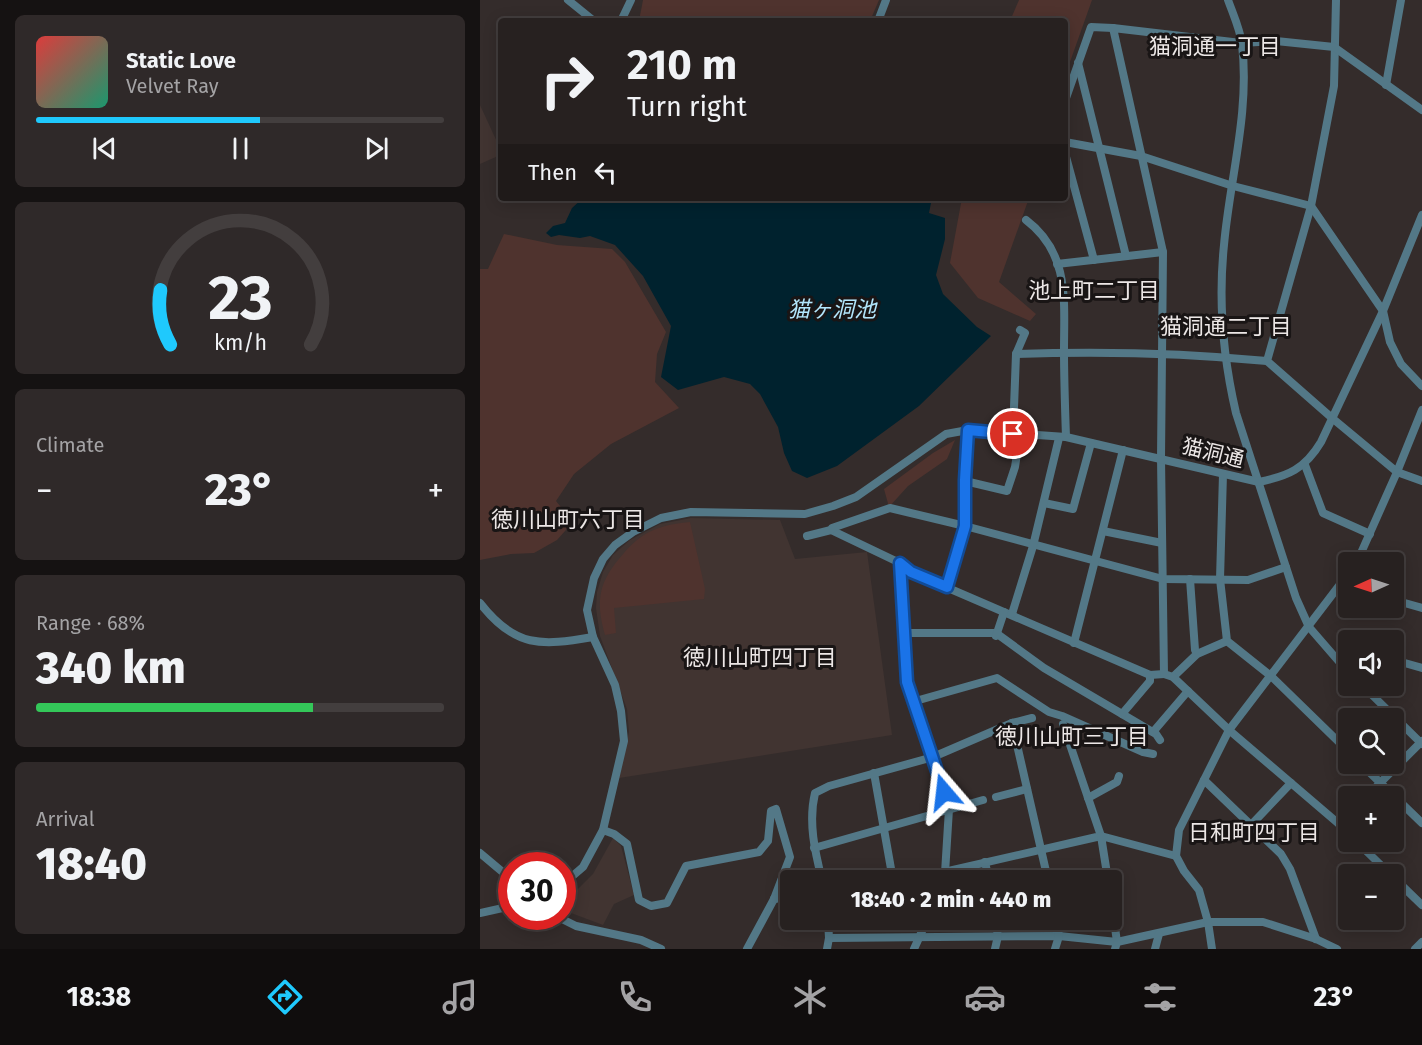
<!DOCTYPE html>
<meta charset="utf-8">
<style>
:root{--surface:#272120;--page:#2f2929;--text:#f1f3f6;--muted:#a4a3a5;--line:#433e3e;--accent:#1fc9fd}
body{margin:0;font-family:"Fira Sans","Noto Sans JP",sans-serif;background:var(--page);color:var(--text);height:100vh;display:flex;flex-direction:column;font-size:22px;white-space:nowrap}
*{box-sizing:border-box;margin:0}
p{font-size:20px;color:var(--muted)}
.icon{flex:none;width:33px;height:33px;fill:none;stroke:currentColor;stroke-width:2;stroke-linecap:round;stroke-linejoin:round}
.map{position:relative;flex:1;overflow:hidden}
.side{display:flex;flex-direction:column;gap:15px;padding:15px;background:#151212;width:480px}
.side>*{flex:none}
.banner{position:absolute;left:18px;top:18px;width:570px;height:183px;border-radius:6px;box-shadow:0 3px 15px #0003,0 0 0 2px var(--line);background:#272120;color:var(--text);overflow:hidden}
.needle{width:39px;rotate:267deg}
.tools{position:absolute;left:858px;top:552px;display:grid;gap:12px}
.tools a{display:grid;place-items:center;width:66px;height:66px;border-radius:6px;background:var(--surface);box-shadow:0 3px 15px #0003,0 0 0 2px var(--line);font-size:30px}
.speed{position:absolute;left:18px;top:852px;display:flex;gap:12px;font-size:30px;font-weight:700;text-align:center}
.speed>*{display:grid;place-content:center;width:78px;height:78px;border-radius:50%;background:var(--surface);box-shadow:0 3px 15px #0003,0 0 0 2px var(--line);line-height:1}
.speed .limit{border:9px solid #d22;background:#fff;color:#111}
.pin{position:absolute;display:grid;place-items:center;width:51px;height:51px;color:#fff;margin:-26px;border:3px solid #fff;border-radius:50%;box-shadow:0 2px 6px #0007}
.me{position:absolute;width:66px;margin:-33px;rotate:343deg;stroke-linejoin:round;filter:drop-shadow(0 0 4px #0008)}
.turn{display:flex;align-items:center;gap:21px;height:126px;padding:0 30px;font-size:27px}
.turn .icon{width:78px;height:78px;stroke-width:2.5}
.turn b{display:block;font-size:42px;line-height:51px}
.then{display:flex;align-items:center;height:57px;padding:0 30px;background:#0003;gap:12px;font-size:22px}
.big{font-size:45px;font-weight:800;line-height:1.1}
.side .card{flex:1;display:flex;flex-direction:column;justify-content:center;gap:9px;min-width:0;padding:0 21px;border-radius:9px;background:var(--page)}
.side .dial{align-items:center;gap:0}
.dial svg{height:156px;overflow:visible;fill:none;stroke:var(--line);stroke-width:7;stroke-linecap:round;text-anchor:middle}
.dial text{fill:var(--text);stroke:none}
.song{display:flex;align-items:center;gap:18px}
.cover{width:72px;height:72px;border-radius:9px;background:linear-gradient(135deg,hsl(0 70% 55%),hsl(160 70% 35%))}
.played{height:6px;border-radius:3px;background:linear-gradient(90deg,var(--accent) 55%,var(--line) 55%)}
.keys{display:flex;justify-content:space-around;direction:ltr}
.heat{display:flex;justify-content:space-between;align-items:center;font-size:33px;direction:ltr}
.charge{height:9px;border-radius:4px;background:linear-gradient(90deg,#34c759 68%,var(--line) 0)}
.trip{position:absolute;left:300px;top:870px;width:342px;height:60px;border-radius:6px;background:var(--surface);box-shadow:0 3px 15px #0003,0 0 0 2px var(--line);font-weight:800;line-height:60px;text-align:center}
.tabs{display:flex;height:96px;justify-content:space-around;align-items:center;background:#100d0d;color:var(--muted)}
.tabs .icon{width:42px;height:42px}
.tabs .active{color:var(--accent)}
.tabs b{font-size:27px;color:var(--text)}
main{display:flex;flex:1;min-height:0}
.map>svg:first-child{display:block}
.built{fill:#413431}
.green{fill:#4f332e}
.water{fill:#00222e}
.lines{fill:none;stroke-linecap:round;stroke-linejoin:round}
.minor{stroke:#537887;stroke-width:8}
.route-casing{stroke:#114b97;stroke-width:15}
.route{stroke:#1a73e8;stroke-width:10}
.labels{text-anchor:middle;stroke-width:6;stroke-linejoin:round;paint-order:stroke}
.street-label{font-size:21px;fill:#ece7e6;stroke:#191515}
.neighbourhood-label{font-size:22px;fill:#ece7e6;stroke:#191515}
.water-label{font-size:22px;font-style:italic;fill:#b2e6fc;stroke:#191515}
</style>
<main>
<section class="side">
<div class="card">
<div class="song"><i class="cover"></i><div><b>Static Love</b><p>Velvet Ray</p></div></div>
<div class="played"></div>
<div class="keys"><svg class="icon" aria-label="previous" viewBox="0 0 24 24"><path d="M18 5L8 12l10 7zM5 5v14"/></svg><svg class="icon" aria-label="pause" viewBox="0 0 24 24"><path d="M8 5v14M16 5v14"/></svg><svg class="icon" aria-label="next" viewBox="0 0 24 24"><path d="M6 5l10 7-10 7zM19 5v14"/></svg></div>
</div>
<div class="card dial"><svg viewBox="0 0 100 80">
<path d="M14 69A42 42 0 1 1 86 69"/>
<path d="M14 69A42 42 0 0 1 9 41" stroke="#1fc9fd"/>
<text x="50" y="56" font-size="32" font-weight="700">23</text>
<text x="50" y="72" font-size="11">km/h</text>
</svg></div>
<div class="card"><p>Climate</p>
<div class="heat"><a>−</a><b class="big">23°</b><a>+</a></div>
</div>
<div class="card"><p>Range · 68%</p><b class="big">340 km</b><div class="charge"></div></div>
<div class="card"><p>Arrival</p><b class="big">18:40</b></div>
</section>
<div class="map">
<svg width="942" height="949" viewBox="0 0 942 949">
<rect width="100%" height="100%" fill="#342c2b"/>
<g class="built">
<polygon points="0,105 18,144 18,156 0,164"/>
<polygon points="211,518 300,520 315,559 387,552 412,735 139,778 149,732 147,709 120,636 116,608 117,592 123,572 133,555 150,540 180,524"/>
<polygon points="133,838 141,846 154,895 134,904 123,925 83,910 83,901 97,890 113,874"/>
</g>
<g class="green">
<polygon points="163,0 399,0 390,21 159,21"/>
<polygon points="539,0 612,0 585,76 585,21 530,21"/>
<polygon points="482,198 549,198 519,282 556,314 550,321 498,298 470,263"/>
<polygon points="24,234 77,245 132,249 145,262 186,332 177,354 175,382 199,408 131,444 94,474 76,501 93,522 77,540 54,553 31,554 0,560 0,269 8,269"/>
<polygon points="475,440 467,459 428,486 409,507 404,489 453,453"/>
<path d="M 210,522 L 225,589 L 224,599 L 134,608 L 136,633 L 125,635 C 115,599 119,581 144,553 C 154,541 167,531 182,527 C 191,524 201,523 210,522 Z"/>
</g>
<polygon class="water" points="103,198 452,198 449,213 465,218 465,239 456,275 463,294 497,327 511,336 439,406 357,466 327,478 312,471 304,453 298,427 280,394 270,384 244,377 198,390 181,377 191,326 163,276 135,245 110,236 100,238 79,235 71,237 66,233 73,226 85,223 92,208"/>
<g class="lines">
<g class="minor">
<polyline points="88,0 114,21"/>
<path d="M 748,0 C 753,14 760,29 762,44 C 770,112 750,178 744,245 C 738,302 743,357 756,413 L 816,598 L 829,627 L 868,672"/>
<polyline points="856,0 854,86 831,206 787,361 852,418 917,472 942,410"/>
<polyline points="141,21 151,0"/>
<polyline points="398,21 406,0"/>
<polyline points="598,63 646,256"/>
<polyline points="906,85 921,0"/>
<polyline points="585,101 611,27 633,28"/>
<polyline points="585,142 661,156 753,186 831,206 903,311 910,342 921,364 942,386"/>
<polyline points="585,153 614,260"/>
<path d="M 546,220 C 590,253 584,301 584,350 C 584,379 585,408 586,437"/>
<polyline points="577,264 683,252"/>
<path d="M 536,354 C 620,351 704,353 787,361"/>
<polyline points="533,434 536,354 545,333 540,330"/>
<polyline points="540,434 535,467 527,491 485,481 485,526 683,579 768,580 806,567"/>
<polyline points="825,465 843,513 890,534"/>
<polyline points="743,474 740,579 747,641 791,676 868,751"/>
<polyline points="485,481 488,430"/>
<polyline points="564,503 593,509 611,443"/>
<polyline points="351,530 420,563 431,572 670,675 684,674"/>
<polyline points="623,531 682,543"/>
<polyline points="327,536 351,530 352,528 410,508 485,526 467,587"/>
<polyline points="877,562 917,472 942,481"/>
<polyline points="710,579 715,650 717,654"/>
<polyline points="914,600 942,608"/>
<path d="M 0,603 C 35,648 61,646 113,637"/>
<polyline points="532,614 553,546 579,438"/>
<polyline points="423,633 516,633 564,668 676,734 680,740"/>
<polyline points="516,636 524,612"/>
<polyline points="594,643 643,450"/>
<polyline points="914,660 942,668"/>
<polyline points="693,677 717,654 747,641"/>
<polyline points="883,686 942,744"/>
<polyline points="432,702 517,678 569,712 582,716 663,752 673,754"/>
<polyline points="642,714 670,681 670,675"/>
<polyline points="532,723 552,718"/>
<polyline points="673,732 708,691"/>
<polyline points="881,764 942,823"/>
<polyline points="394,773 413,880"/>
<polyline points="724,780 801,854 810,869 836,939"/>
<polyline points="887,796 942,741"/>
<polyline points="516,797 547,789"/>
<polyline points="608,798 637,782 639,776"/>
<polyline points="868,815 859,824 868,833"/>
<polyline points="859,824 749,730 693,677 684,674 681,458 683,252 633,28 761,43 796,41 854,47 942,110"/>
<polyline points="771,825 811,783"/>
<polyline points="123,830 134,834 147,844 159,900 171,906 187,903 206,866 279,852 288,841 291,811 296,809 310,857 294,899 267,949"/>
<polyline points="877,842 910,874"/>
<polyline points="334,848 503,800"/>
<polyline points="0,853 32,880"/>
<polyline points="505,862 509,880"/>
<polyline points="914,878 942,905"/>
<path d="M 342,880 C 335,852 328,822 335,793 L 349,786 L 453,757 L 432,702 L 427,682 L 420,563"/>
<polyline points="429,880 621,836 583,724"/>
<polyline points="462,880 465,873 469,809 453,757 532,723 568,880"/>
<polyline points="628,880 621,836 696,856"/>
<path d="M 82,885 L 103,867 L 123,830 L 144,741 L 141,711 L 135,685 L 113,637 L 107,610 L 114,578 L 123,559 L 135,545 L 153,532 L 181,518 L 211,512 L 325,514 L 353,506 L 376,497 L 466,434 L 488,430 L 586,437 L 779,482 C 808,476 825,469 841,442 L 903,311 L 942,215"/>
<polyline points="294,899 310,897"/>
<polyline points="632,906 637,942 635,949"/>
<polyline points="0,913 32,906"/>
<polyline points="76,916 96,926 161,940 181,949"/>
<polyline points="349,938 579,936 637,942 728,922 783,922 836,939 857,949"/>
<polyline points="347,949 349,938 348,920"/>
<polyline points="434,949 447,920"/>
<polyline points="515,949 518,936 515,920"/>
<polyline points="575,949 579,936 576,920"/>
<polyline points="675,949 679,934"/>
<polyline points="732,949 728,922 719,890 704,871 696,856 699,830 749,730 868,574"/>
<polyline points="935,949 942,942"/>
</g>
</g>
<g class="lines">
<defs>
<polyline id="route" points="464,792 427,682 420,563 431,572 467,587 485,526 485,480 488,430 533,434"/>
</defs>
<use href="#route" class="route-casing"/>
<use href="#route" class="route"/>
</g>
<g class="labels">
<g class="street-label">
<text transform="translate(733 453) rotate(14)" y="7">猫洞通</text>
</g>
<g class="neighbourhood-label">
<text x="735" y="54">猫洞通一丁目</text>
<text x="614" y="298">池上町二丁目</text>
<text x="746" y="334">猫洞通二丁目</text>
<text x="88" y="527">徳川山町六丁目</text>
<text x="280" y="665">徳川山町四丁目</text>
<text x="592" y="744">徳川山町三丁目</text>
<text x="774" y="840">日和町四丁目</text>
</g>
<g class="water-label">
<text x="352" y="317">猫ヶ洞池</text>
</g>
</g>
</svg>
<div class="tools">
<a><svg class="needle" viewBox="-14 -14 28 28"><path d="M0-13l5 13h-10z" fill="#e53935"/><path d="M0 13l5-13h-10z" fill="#a4a3a5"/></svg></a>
<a><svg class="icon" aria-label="sound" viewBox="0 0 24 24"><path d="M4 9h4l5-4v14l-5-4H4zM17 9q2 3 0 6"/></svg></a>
<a><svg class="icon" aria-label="search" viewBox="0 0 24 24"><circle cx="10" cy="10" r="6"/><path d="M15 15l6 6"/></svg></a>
<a>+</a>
<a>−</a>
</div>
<div class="speed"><div class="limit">30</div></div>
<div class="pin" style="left:533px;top:434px;background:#d93025"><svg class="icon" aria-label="arrive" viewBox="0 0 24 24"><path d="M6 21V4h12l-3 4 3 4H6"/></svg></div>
<svg class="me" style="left:464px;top:792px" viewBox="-20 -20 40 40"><path d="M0-17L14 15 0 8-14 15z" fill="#1a73e8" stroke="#fff" stroke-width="4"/></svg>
<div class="trip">18:40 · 2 min · 440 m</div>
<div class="banner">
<div class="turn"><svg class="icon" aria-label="right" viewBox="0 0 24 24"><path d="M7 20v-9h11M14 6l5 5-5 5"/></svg><div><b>210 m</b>Turn right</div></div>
<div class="then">Then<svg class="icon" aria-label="left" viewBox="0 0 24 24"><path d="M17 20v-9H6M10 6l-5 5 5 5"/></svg></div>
</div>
</div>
</main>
<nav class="tabs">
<b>18:38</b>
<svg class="icon active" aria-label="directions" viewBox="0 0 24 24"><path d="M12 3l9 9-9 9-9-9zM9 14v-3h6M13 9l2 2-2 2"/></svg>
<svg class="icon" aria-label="music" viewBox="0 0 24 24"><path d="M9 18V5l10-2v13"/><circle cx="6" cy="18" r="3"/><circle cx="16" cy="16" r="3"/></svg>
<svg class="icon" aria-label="phone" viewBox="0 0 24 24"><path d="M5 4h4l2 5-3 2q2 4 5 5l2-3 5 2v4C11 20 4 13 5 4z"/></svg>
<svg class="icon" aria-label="climate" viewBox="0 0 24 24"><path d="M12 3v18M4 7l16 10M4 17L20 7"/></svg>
<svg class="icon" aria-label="car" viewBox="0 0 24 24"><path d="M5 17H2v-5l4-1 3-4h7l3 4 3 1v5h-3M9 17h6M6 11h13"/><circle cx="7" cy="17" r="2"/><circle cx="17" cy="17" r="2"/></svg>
<svg class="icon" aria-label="filters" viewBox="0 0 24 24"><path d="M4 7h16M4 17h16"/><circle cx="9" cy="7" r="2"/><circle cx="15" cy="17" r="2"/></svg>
<b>23°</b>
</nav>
